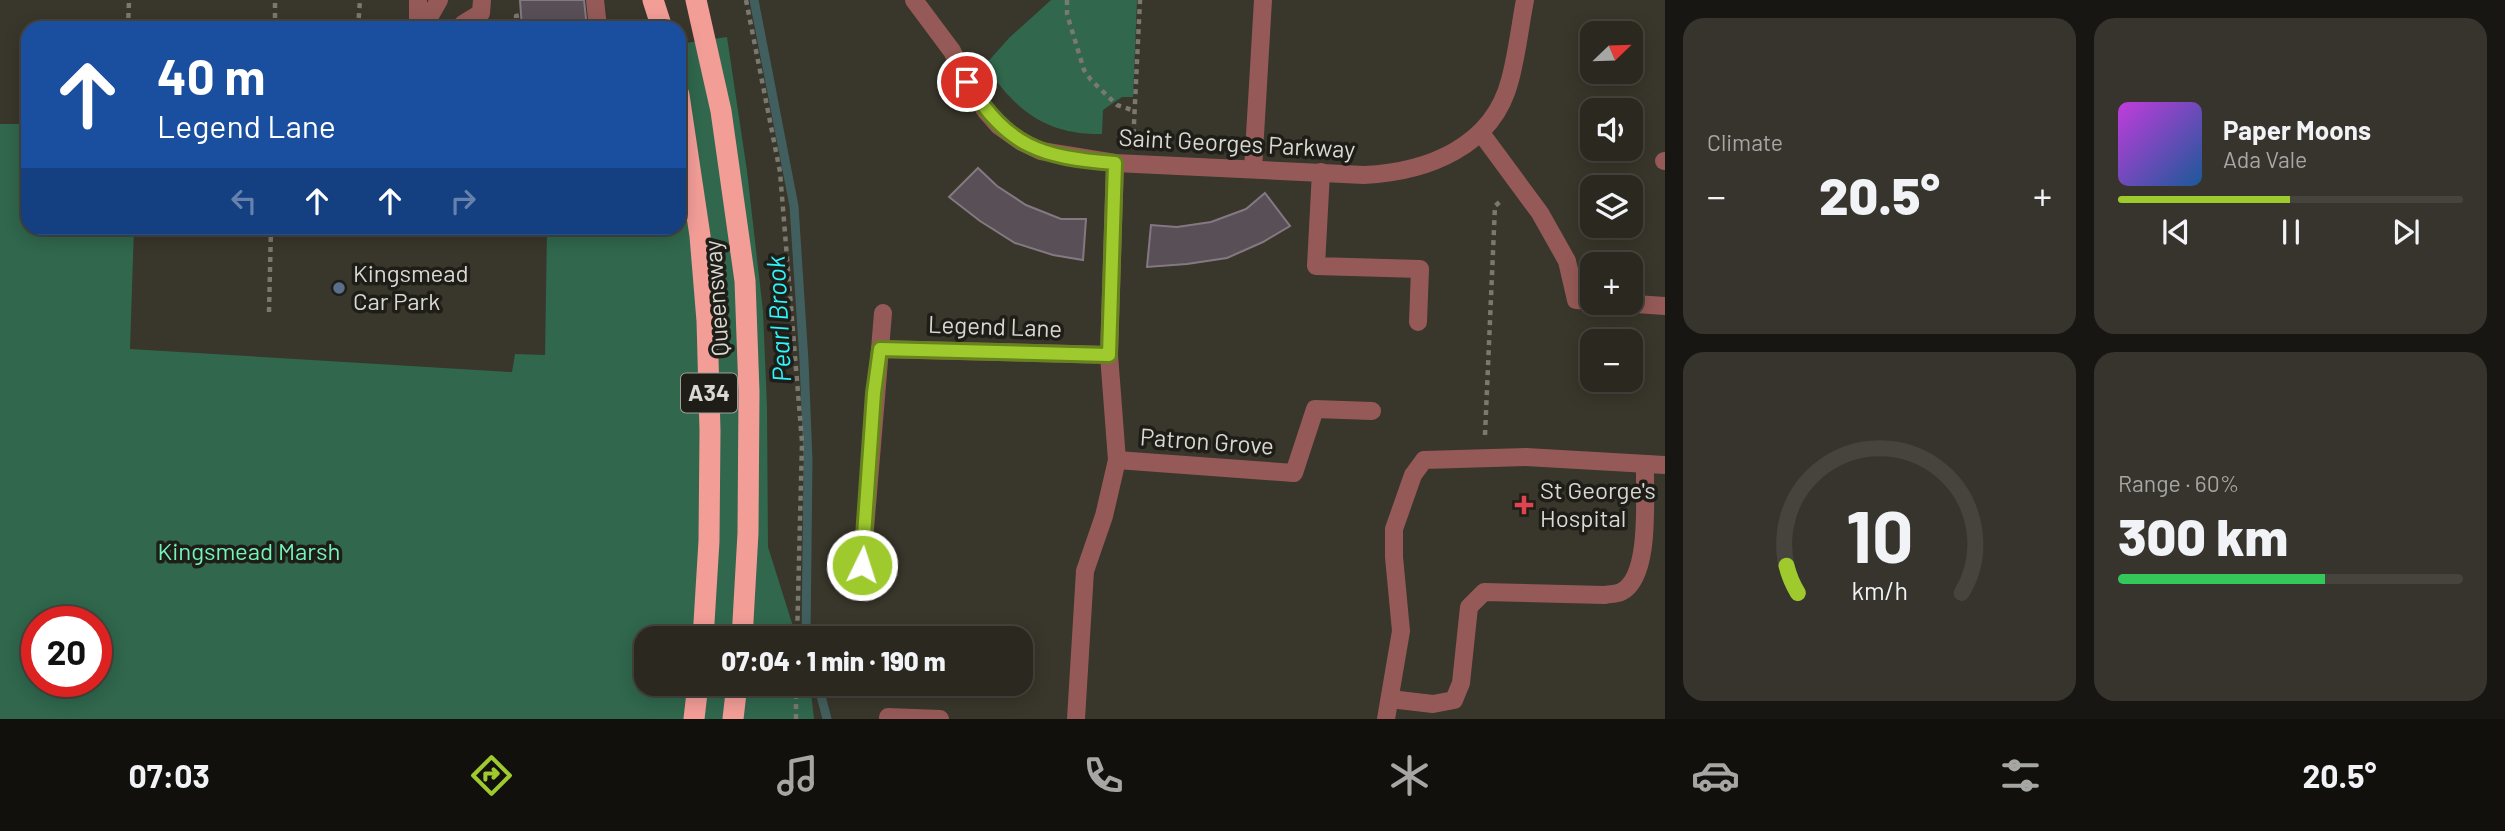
<!DOCTYPE html>
<meta charset="utf-8">
<style>
:root{--surface:#2b2820;--page:#37342d;--text:#f1f3f6;--muted:#a6a6a5;--line:#47443e;--accent:#9eca2e}
body{margin:0;font-family:Barlow,sans-serif;background:var(--page);color:var(--text);height:100vh;display:flex;flex-direction:column;font-size:26px;white-space:nowrap}
*{box-sizing:border-box;margin:0}
p{font-size:23px;color:var(--muted)}
.icon{flex:none;width:38px;height:38px;fill:none;stroke:currentColor;stroke-width:2;stroke-linecap:round;stroke-linejoin:round}
.map{position:relative;flex:1;overflow:hidden}
.details{display:flex;flex-direction:column;gap:18px;padding:18px;background:#181612;width:840px}
.details>*{flex:none}
.banner{position:absolute;left:21px;top:21px;width:665px;height:214px;border-radius:21px;box-shadow:0 4px 18px #0003,0 0 0 2px var(--line);background:#1a4fa0;color:#fff;overflow:hidden}
.needle{width:46px;rotate:67deg}
.tools{position:absolute;left:1580px;top:21px;display:grid;gap:14px}
.tools a{display:grid;place-items:center;width:63px;height:63px;border-radius:14px;background:var(--surface);box-shadow:0 4px 18px #0003,0 0 0 2px var(--line);font-size:35px}
.speed{position:absolute;left:21px;top:606px;display:flex;gap:14px;font-size:35px;font-weight:700;text-align:center}
.speed>*{display:grid;place-content:center;width:91px;height:91px;border-radius:50%;background:var(--surface);box-shadow:0 4px 18px #0003,0 0 0 2px var(--line);line-height:1}
.speed .limit{border:10px solid #d22;background:#fff;color:#111}
.pin{position:absolute;display:grid;place-items:center;width:60px;height:60px;color:#fff;margin:-30px;border:4px solid #fff;border-radius:50%;box-shadow:0 2px 7px #0007}
.me{position:absolute;width:77px;margin:-38px;rotate:4deg;stroke-linejoin:round;filter:drop-shadow(0 0 5px #0008)}
.turn{display:flex;align-items:center;gap:24px;height:147px;padding:0 21px;font-size:32px}
.turn .icon{width:91px;height:91px;stroke-width:2.5}
.turn b{display:block;font-size:49px;line-height:60px}
.lanes{display:flex;align-items:center;height:66px;padding:0 21px;background:#0003;justify-content:center;gap:35px;direction:ltr}
.lanes .off{opacity:.35}
.big{font-size:52px;font-weight:800;line-height:1.1}
.details .card{flex:1;display:flex;flex-direction:column;justify-content:center;gap:10px;min-width:0;padding:0 24px;border-radius:21px;background:var(--page)}
.details .dial{align-items:center;gap:0}
.dial svg{height:182px;overflow:visible;fill:none;stroke:var(--line);stroke-width:7;stroke-linecap:round;text-anchor:middle}
.dial text{fill:var(--text);stroke:none}
.song{display:flex;align-items:center;gap:21px}
.cover{width:84px;height:84px;border-radius:10px;background:linear-gradient(135deg,hsl(290 70% 55%),hsl(210 70% 35%))}
.played{height:7px;border-radius:4px;background:linear-gradient(90deg,var(--accent) 50%,var(--line) 50%)}
.keys{display:flex;justify-content:space-around;direction:ltr}
.heat{display:flex;justify-content:space-between;align-items:center;font-size:38px;direction:ltr}
.charge{height:10px;border-radius:5px;background:linear-gradient(90deg,#34c759 60%,var(--line) 0)}
.details .tiles{flex:1;display:grid;gap:18px;grid-template-columns:repeat(2,1fr)}
.trip{position:absolute;left:634px;top:626px;width:399px;height:70px;border-radius:21px;background:var(--surface);box-shadow:0 4px 18px #0003,0 0 0 2px var(--line);font-weight:800;line-height:70px;text-align:center}
.tabs{display:flex;height:112px;justify-content:space-around;align-items:center;background:#11100d;color:var(--muted)}
.tabs .icon{width:49px;height:49px}
.tabs .on{color:var(--accent)}
.tabs b{font-size:32px;color:var(--text)}
main{display:flex;flex:1;min-height:0}
.map>svg:first-child{display:block}
.green{fill:#30674d;fill-rule:evenodd}
.lines{fill:none;stroke-linecap:round;stroke-linejoin:round}
.stream{stroke:#415f5e;stroke-width:9}
.building{fill:#594f57;stroke:#847982;stroke-width:2}
.path{stroke:#7a786f;stroke-width:4.5;stroke-dasharray:5 5;stroke-linecap:butt}
.minor{stroke:#955a57;stroke-width:18}
.highway{stroke:#f39d97;stroke-width:21}
.route-casing{stroke:#67831e;stroke-width:18}
.route{stroke:#9eca2e;stroke-width:12}
.service-dot{fill:#5c6f8a;stroke:#1f1d18;stroke-width:2.5}
.health-dot{fill:#e0444e;stroke:#1f1d18;stroke-width:2.5}
.labels{text-anchor:middle;stroke-width:7;stroke-linejoin:round;paint-order:stroke}
.shield{fill:#1f1d18;stroke:#a1a09a;stroke-width:2}
.shield-label{font-size:23px;font-weight:bold;fill:#d9d8d1}
.street-label{font-size:24px;fill:#d9d8d1;stroke:#1f1d18}
.poi-label{font-size:24px;fill:#d9d8d1;stroke:#1f1d18;text-anchor:start}
.park-label{font-size:24px;fill:#74f4b9;stroke:#1f1d18}
.water-label{font-size:26px;font-style:italic;fill:#2ef4fc;stroke:#1f1d18}
</style>
<main>
<div class="map">
<svg width="1665" height="719" viewBox="0 0 1665 719">
<rect width="100%" height="100%" fill="#39362b"/>
<g class="green">
<path d="M 1051,0 L 1137,0 L 1133,97 L 1122,97 L 1103,110 L 1102,134 C 1046,135 1015,110 985,65 L 1009,38 Z"/>
<path d="M 727,37 L 747,171 L 763,311 L 767,406 L 768,547 L 797,639 L 646,639 L 646,684 L 810,684 L 814,719 L 0,719 L 0,124 L 28,124 L 28,228 L 134,228 L 130,349 L 512,372 L 515,354 L 545,355 L 547,228 L 679,228 L 679,44 ZM 37,621 L 96,621 L 96,681 L 37,681 Z"/>
</g>
<g class="lines">
<g class="stream">
<polyline points="754,0 794,206 804,361 808,461 806,639"/>
<polyline points="818,684 827,719"/>
</g>
</g>
<g class="building">
<polygon points="520,0 584,0 587,28 522,28"/>
<polygon points="978,168 997,186 1026,205 1061,219 1086,219 1083,260 1053,255 1015,243 980,221 949,197"/>
<polygon points="1265,193 1290,226 1263,242 1227,258 1187,264 1147,267 1151,225 1177,227 1211,222 1246,209"/>
</g>
<g class="lines">
<g class="path">
<polyline points="746,0 780,172 802,442 797,639"/>
<polyline points="1067,0 1067,14 1084,70 1091,80 1117,105 1135,111"/>
<polyline points="128,28 129,0"/>
<polyline points="275,28 275,0"/>
<polyline points="358,28 360,0"/>
<polyline points="517,28 516,16 521,15"/>
<polyline points="1133,144 1140,0"/>
<polyline points="269,312 271,228"/>
<polyline points="1485,435 1495,206 1503,199"/>
<polyline points="796,719 796,684"/>
</g>
<g class="minor">
<polyline points="418,0 418,28"/>
<polyline points="595,0 598,28"/>
<path d="M 914,0 L 952,51 L 967,82 L 985,110 L 999,126 L 1020,141 L 1041,151 L 1115,163 L 1364,175 C 1427,172 1493,147 1510,80 C 1517,54 1520,26 1525,0"/>
<polyline points="463,24 481,13 482,0"/>
<polyline points="423,28 439,0"/>
<polyline points="1481,133 1540,213 1567,261 1576,300 1592,301"/>
<polyline points="1664,161 1665,161"/>
<polyline points="1253,169 1263,0"/>
<polyline points="1321,172 1316,266 1420,269 1418,322"/>
<polyline points="1621,303 1665,306"/>
<polyline points="880,349 1109,355"/>
<polyline points="1117,460 1294,473 1315,409 1372,411"/>
<polyline points="862,565 883,313"/>
<path d="M 1390,699 L 1433,704 L 1454,700 L 1461,683 L 1469,607 L 1484,592 L 1605,595 C 1609,594 1617,594 1621,592 C 1652,577 1644,494 1645,464"/>
<polyline points="888,717 940,719"/>
<polyline points="1076,719 1085,571 1104,516 1117,460 1109,355 1115,163"/>
<polyline points="1386,719 1401,631 1394,557 1394,529 1413,475 1424,460 1526,457 1665,465"/>
</g>
<g class="highway">
<polyline points="653,0 662,28"/>
<polyline points="696,0 721,111 745,281 749,392 748,533 742,639"/>
<polyline points="679,95 700,236 707,321 710,431 709,541 703,639"/>
<polyline points="694,719 698,684"/>
<polyline points="733,719 737,684"/>
</g>
</g>
<g class="lines">
<defs>
<path id="route" d="M 862,565 L 874,393 L 880,349 L 1109,355 L 1115,163 C 1040,157 1009,148 967,82"/>
</defs>
<use href="#route" class="route-casing"/>
<use href="#route" class="route"/>
</g>
<circle class="service-dot" cx="339" cy="288" r="7"/>
<path class="health-dot" d="M1520.5 494.5h7v7h7v7h-7v7h-7v-7h-7v-7h7z"/>
<g class="labels">
<rect class="shield" x="681" y="373.5" width="56" height="39" rx="5"/>
<g class="shield-label">
<text x="709" y="401">A34</text>
</g>
<g class="street-label">
<text transform="translate(1237 144) rotate(3)" y="8">Saint Georges Parkway</text>
<text transform="translate(717 298) rotate(-94)" y="8">Queensway</text>
<text transform="translate(995 327) rotate(2)" y="8">Legend Lane</text>
<text transform="translate(1207 442) rotate(4)" y="8">Patron Grove</text>
</g>
<g class="poi-label">
<text x="353" y="282">Kingsmead<tspan x="353" dy="28">Car Park</tspan></text>
<text x="1540" y="499">St George's<tspan x="1540" dy="28">Hospital</tspan></text>
</g>
<g class="park-label">
<text x="249" y="560">Kingsmead Marsh</text>
</g>
<g class="water-label">
<text transform="translate(779 319) rotate(-93)" y="9">Pearl Brook</text>
</g>
</g>
</svg>
<div class="tools">
<a><svg class="needle" viewBox="-14 -14 28 28"><path d="M0-13l5 13h-10z" fill="#e53935"/><path d="M0 13l5-13h-10z" fill="#a6a6a5"/></svg></a>
<a><svg class="icon" aria-label="sound" viewBox="0 0 24 24"><path d="M4 9h4l5-4v14l-5-4H4zM17 9q2 3 0 6"/></svg></a>
<a><svg class="icon" aria-label="layers" viewBox="0 0 24 24"><path d="M12 4l9 5-9 5-9-5zM3 14l9 5 9-5"/></svg></a>
<a>+</a>
<a>−</a>
</div>
<div class="speed"><div class="limit">20</div></div>
<div class="pin" style="left:967px;top:82px;background:#d93025"><svg class="icon" aria-label="arrive" viewBox="0 0 24 24"><path d="M6 21V4h12l-3 4 3 4H6"/></svg></div>
<svg class="me" style="left:862px;top:565px" viewBox="-20 -20 40 40"><circle r="17" fill="#9eca2e" stroke="#fff" stroke-width="3"/><path d="M0-11L8 9 0 5-8 9z" fill="#fff"/></svg>
<div class="trip">07:04 · 1 min · 190 m</div>
<div class="banner">
<div class="turn"><svg class="icon" aria-label="ahead" viewBox="0 0 24 24"><path d="M12 20V5M6 11l6-6 6 6"/></svg><div><b>40 m</b>Legend Lane</div></div>
<div class="lanes"><svg class="icon off" aria-label="left" viewBox="0 0 24 24"><path d="M17 20v-9H6M10 6l-5 5 5 5"/></svg><svg class="icon" aria-label="ahead" viewBox="0 0 24 24"><path d="M12 20V5M6 11l6-6 6 6"/></svg><svg class="icon" aria-label="ahead" viewBox="0 0 24 24"><path d="M12 20V5M6 11l6-6 6 6"/></svg><svg class="icon off" aria-label="right" viewBox="0 0 24 24"><path d="M7 20v-9h11M14 6l5 5-5 5"/></svg></div>
</div>
</div>
<section class="details">
<div class="tiles">
<div class="card"><p>Climate</p>
<div class="heat"><a>−</a><b class="big">20.5°</b><a>+</a></div>
</div>
<div class="card">
<div class="song"><i class="cover"></i><div><b>Paper Moons</b><p>Ada Vale</p></div></div>
<div class="played"></div>
<div class="keys"><svg class="icon" aria-label="previous" viewBox="0 0 24 24"><path d="M18 5L8 12l10 7zM5 5v14"/></svg><svg class="icon" aria-label="pause" viewBox="0 0 24 24"><path d="M8 5v14M16 5v14"/></svg><svg class="icon" aria-label="next" viewBox="0 0 24 24"><path d="M6 5l10 7-10 7zM19 5v14"/></svg></div>
</div>
<div class="card dial"><svg viewBox="0 0 100 80">
<path d="M14 69A42 42 0 1 1 86 69"/>
<path d="M14 69A42 42 0 0 1 9 57" stroke="#9eca2e"/>
<text x="50" y="56" font-size="32" font-weight="700">10</text>
<text x="50" y="72" font-size="11">km/h</text>
</svg></div>
<div class="card"><p>Range · 60%</p><b class="big">300 km</b><div class="charge"></div></div>
</div>
</section>
</main>
<nav class="tabs">
<b>07:03</b>
<svg class="icon on" aria-label="directions" viewBox="0 0 24 24"><path d="M12 3l9 9-9 9-9-9zM9 14v-3h6M13 9l2 2-2 2"/></svg>
<svg class="icon" aria-label="music" viewBox="0 0 24 24"><path d="M9 18V5l10-2v13"/><circle cx="6" cy="18" r="3"/><circle cx="16" cy="16" r="3"/></svg>
<svg class="icon" aria-label="phone" viewBox="0 0 24 24"><path d="M5 4h4l2 5-3 2q2 4 5 5l2-3 5 2v4C11 20 4 13 5 4z"/></svg>
<svg class="icon" aria-label="climate" viewBox="0 0 24 24"><path d="M12 3v18M4 7l16 10M4 17L20 7"/></svg>
<svg class="icon" aria-label="car" viewBox="0 0 24 24"><path d="M5 17H2v-5l4-1 3-4h7l3 4 3 1v5h-3M9 17h6M6 11h13"/><circle cx="7" cy="17" r="2"/><circle cx="17" cy="17" r="2"/></svg>
<svg class="icon" aria-label="filters" viewBox="0 0 24 24"><path d="M4 7h16M4 17h16"/><circle cx="9" cy="7" r="2"/><circle cx="15" cy="17" r="2"/></svg>
<b>20.5°</b>
</nav>
